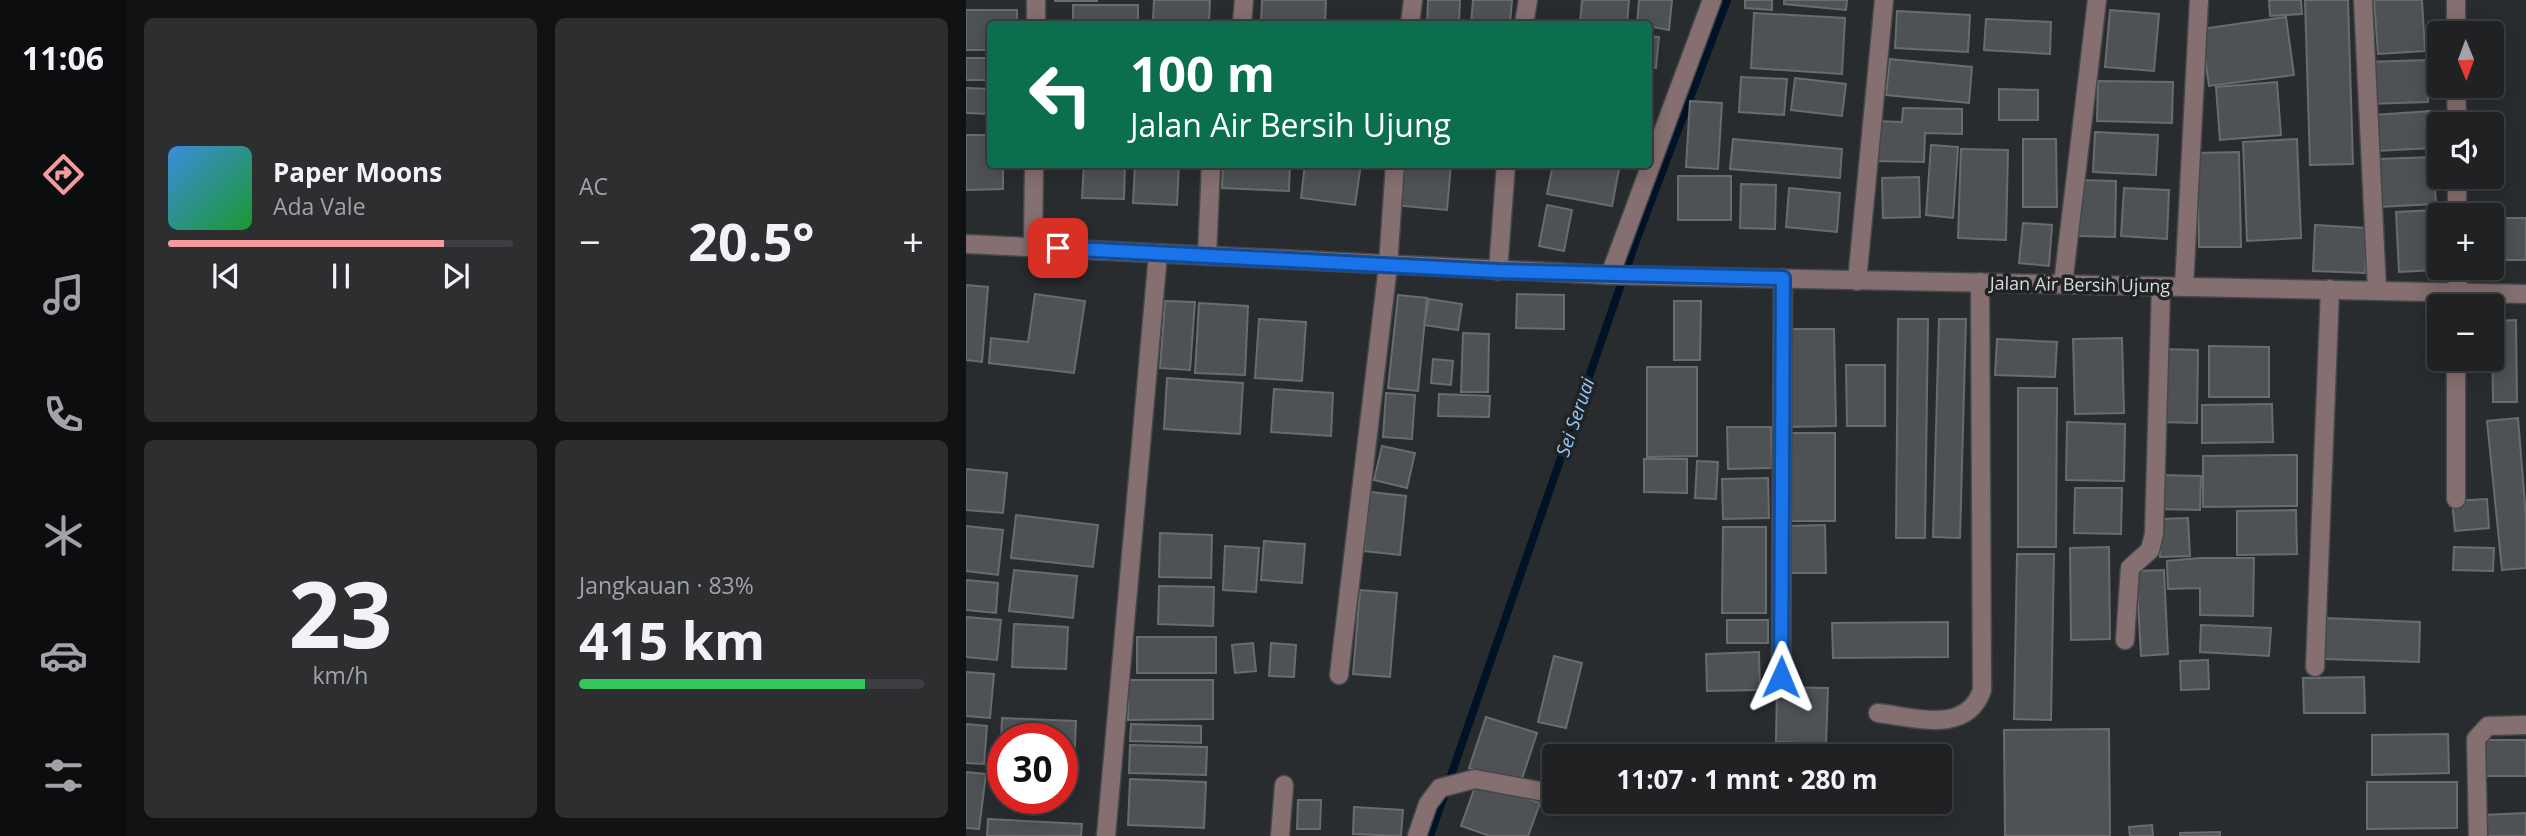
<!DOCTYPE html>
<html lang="id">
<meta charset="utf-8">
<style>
:root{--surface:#1f2123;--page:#2c2e30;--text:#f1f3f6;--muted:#a1a3a6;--line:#3c3e41;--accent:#f59b9e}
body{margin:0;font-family:"Open Sans",sans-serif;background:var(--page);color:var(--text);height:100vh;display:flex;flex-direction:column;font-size:26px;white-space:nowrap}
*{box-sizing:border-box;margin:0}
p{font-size:23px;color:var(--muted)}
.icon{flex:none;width:38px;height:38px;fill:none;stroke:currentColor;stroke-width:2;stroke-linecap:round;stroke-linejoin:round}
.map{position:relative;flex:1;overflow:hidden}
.details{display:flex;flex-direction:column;gap:18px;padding:18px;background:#111213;width:840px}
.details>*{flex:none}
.banner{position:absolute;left:21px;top:21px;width:665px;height:147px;border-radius:7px;box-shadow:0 4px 18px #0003,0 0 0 2px var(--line);background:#0b6e4f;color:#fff;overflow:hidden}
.needle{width:46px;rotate:179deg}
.tools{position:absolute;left:1461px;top:21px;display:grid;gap:14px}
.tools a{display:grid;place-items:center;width:77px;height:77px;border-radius:7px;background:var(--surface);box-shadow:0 4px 18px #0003,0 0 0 2px var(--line);font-size:35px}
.speed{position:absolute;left:21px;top:723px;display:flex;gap:14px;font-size:35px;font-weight:700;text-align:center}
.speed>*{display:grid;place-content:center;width:91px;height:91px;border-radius:50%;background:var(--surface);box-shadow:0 4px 18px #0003,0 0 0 2px var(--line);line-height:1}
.speed .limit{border:10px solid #d22;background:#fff;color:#111}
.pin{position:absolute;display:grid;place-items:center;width:60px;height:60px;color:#fff;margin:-30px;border-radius:14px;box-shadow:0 4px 10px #0006}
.me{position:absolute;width:77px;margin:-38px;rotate:1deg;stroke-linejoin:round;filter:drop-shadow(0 0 5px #0008)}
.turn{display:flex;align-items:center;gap:24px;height:147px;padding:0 28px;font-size:32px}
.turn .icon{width:91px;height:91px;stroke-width:2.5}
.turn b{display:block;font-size:49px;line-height:60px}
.big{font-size:52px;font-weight:700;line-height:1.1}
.details .card{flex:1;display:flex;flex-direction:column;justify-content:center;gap:10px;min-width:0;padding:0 24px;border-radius:10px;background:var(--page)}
.details .dial{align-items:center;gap:0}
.dial b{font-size:91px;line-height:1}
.song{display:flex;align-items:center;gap:21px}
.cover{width:84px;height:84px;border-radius:10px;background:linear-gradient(135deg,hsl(210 70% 55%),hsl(130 70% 35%))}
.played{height:7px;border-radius:4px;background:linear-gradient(90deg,var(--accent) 80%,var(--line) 80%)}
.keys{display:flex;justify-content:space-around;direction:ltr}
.heat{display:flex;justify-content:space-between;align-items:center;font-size:38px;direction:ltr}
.charge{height:10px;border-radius:5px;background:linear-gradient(90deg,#34c759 83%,var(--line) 0)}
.details .tiles{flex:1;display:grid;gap:18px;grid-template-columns:repeat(2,1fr)}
.trip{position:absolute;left:576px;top:744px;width:410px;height:70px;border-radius:7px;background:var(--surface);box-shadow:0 4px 18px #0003,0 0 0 2px var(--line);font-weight:700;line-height:70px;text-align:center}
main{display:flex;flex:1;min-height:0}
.dock{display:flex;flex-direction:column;width:126px;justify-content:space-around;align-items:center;background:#0c0d0e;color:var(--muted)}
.dock .icon{width:49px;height:49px}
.dock .on{color:var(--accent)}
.dock b{font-size:32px;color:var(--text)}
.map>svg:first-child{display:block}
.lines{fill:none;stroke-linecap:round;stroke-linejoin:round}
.stream{stroke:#001225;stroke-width:8}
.building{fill:#4e5255;stroke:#686c6f;stroke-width:2}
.minor-casing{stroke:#45484b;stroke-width:21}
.minor{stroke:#856f70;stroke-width:18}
.route-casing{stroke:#114b97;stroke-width:18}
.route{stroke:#1a73e8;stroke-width:12}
.labels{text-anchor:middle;stroke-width:7;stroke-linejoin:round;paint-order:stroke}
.street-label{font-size:18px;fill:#d9dbdd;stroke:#202325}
.water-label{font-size:19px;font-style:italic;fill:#91c7f9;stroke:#202325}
</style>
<main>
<nav class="dock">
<b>11:06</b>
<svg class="icon on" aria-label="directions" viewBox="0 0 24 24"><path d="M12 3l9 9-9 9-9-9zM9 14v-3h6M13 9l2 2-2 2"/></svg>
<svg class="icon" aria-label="music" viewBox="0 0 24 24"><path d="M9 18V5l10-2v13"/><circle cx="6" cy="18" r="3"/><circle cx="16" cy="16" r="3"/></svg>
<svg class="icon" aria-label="phone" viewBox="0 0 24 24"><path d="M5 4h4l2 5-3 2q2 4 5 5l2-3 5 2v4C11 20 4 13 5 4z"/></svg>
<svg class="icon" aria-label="climate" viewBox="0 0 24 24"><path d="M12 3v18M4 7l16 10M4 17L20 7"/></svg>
<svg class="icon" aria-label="car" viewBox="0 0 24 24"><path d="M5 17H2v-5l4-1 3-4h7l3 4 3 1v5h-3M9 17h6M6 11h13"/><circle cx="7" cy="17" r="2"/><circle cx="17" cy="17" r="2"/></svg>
<svg class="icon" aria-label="filters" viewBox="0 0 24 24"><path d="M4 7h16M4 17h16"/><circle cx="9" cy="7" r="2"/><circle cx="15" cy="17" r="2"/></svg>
</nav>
<section class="details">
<div class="tiles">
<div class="card">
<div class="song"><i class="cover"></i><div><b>Paper Moons</b><p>Ada Vale</p></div></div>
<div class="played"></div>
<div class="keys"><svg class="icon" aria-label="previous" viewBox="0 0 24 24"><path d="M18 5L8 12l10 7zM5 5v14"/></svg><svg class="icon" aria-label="pause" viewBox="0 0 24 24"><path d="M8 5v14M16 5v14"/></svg><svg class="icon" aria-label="next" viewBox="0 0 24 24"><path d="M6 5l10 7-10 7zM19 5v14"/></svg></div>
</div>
<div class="card"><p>AC</p>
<div class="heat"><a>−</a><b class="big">20.5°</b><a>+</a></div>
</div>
<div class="card dial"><b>23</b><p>km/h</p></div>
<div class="card"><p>Jangkauan · 83%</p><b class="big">415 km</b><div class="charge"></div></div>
</div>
</section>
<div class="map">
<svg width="1560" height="836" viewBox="0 0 1560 836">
<rect width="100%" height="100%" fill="#292c2f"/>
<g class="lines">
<polyline class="stream" points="464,836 670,241 761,0"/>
</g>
<g class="building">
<rect x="89" y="0" width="42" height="1"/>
<polygon points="188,0 244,0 243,23 187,20"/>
<polygon points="296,0 360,0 359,24 295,24"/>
<polygon points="462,0 494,0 493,24 461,24"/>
<polygon points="507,0 546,0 544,24 505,24"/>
<polygon points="616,0 663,0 661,24 614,24"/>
<polygon points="673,0 706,0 703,30 671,24"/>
<polygon points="779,0 806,0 806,10 779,8"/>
<polygon points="818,0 881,0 880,10 818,4"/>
<polygon points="1303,0 1335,0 1336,14 1304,16"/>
<polygon points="1339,0 1382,0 1387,164 1344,165"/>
<polygon points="1408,0 1456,0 1459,51 1412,54"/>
<rect x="107" y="5" width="65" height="18"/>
<polygon points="0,10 51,10 51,24 24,24 24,50 0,50"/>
<polygon points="1144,10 1193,14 1188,71 1139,67"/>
<polygon points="931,11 1004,15 1002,52 929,48"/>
<polygon points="788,13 879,18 876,74 785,68"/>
<polygon points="1320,17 1328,75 1243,86 1235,29"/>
<polygon points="1020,19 1085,22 1084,54 1018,50"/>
<polygon points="682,36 693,37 690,68 682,67"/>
<rect x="0" y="58" width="24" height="22"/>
<polygon points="924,59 1006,67 1003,103 920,95"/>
<polygon points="1460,60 1462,102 1402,104 1400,62"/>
<polygon points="775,77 821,79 818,115 773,112"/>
<polygon points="829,78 880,84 876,116 825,110"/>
<polygon points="1132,81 1207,82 1206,123 1131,121"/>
<polygon points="1311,82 1315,135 1254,140 1250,87"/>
<polygon points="0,88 24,89 24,114 0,113"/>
<polygon points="1033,89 1072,90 1072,120 1033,120"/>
<polygon points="724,101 756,103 752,169 720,167"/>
<polygon points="937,108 996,109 996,134 959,133 958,162 910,161 911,121 936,122"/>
<polygon points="1464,111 1466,148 1410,151 1408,115"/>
<polygon points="1129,132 1192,135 1190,175 1127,172"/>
<polygon points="0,135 24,135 24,164 37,164 37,189 0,190"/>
<polygon points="767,139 876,149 874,178 764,169"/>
<polygon points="1057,139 1090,139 1091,207 1057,207"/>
<polygon points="1331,139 1335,238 1281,241 1277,142"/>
<polygon points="965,145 992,147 987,218 960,215"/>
<polygon points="995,149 1042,150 1040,240 992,238"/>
<polygon points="1273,152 1275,247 1233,247 1231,153"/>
<polygon points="1467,157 1470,204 1412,207 1411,159"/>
<polygon points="118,164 159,164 158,199 116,198"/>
<polygon points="169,164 213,164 211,205 167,203"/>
<polygon points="257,164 324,164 323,191 256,188"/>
<polygon points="339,164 395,164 389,205 335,198"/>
<polygon points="432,164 485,164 481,210 428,205"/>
<polygon points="587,164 654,164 646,206 581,194"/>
<rect x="712" y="176" width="53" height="44"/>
<polygon points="953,177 954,217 917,218 916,178"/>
<polygon points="1114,180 1150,181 1149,237 1113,236"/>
<polygon points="775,184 810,185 809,229 774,228"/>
<polygon points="823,188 874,193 871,232 820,227"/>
<polygon points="1158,188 1203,190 1201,239 1155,236"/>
<polygon points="581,205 606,210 598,251 573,246"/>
<polygon points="1468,210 1471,270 1433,272 1430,212"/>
<polygon points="1531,218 1560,218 1560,260 1532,260"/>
<polygon points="1057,223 1086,225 1083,266 1053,263"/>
<polygon points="1349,225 1401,228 1399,273 1347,271"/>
<polygon points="0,285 22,287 16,362 0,360"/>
<polygon points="69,294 119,301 108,373 23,363 25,338 62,342"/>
<polygon points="551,294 598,295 598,329 550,328"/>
<polygon points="432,295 461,298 452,391 422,388"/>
<polygon points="463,299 496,304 492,330 458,325"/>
<polygon points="199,301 229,302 224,370 194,368"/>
<polygon points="708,301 735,301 734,360 708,360"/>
<polygon points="233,303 282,306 279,375 229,373"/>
<polygon points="293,319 340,322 336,381 289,378"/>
<polygon points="932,319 962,319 959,538 930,538"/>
<polygon points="973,319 1000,319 994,538 967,537"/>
<polygon points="1550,320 1551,402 1527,402 1526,321"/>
<polygon points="821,329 868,329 870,426 823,427"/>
<polygon points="497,333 523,334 522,392 495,392"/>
<polygon points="1156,338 1158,413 1109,414 1107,339"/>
<polygon points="1031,339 1091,342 1089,377 1029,375"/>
<polygon points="1243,346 1303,347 1303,397 1243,397"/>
<polygon points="1195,349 1232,350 1231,423 1194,422"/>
<polygon points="467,359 487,361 485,385 465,383"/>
<polygon points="880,365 919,365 919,426 881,426"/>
<polygon points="681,367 731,367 731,456 681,457"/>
<polygon points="201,378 277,383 274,434 198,429"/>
<polygon points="1052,388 1091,388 1090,547 1052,547"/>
<polygon points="308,389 367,393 365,436 305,432"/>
<polygon points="420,393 449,395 446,439 417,437"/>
<polygon points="473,394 524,396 523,417 472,416"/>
<polygon points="1306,404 1307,442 1236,443 1236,405"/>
<polygon points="1552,418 1560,517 1560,568 1536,570 1521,421"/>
<polygon points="1101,422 1159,424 1158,481 1100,480"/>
<polygon points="761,427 805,427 806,468 762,469"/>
<rect x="824" y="433" width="45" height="88"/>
<polygon points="416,446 449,453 441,488 408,480"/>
<polygon points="1331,455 1331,506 1237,507 1237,456"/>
<polygon points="678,459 721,459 721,493 678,492"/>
<polygon points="731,461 752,462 750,499 729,498"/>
<polygon points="0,469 41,473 37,513 0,510"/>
<polygon points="1193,475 1235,476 1234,510 1192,509"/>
<polygon points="802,478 803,518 757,519 756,479"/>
<polygon points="1109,488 1156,488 1155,534 1108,533"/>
<polygon points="404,492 440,496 434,555 398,551"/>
<polygon points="1521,499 1523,528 1489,531 1486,501"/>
<polygon points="1330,510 1331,554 1271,555 1271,511"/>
<polygon points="50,515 132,525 127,567 45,558"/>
<polygon points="1222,518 1224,556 1194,557 1193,519"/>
<polygon points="859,525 860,573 823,573 822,526"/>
<polygon points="0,526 37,530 32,575 0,571"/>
<polygon points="757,527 800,527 800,613 756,613"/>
<polygon points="194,533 246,535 245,578 193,577"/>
<polygon points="298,541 339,544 336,583 295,580"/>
<polygon points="259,546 293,548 290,592 257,590"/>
<polygon points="1143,547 1144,639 1105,640 1104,548"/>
<polygon points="1488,547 1528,548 1527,571 1487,570"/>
<polygon points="1051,554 1088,554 1085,720 1048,719"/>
<polygon points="1234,558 1288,558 1287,616 1234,615 1234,588 1202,589 1201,561"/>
<polygon points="48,570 111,576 107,618 43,611"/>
<polygon points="1198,570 1202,654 1175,656 1170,571"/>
<polygon points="0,580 32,583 30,613 0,610"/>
<polygon points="193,586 248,587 247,626 192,624"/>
<polygon points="394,590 431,593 424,677 387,674"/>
<polygon points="0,617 35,620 31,660 0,657"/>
<polygon points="1360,618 1454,622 1453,662 1358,659"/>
<rect x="761" y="620" width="41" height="23"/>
<polygon points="982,622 982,657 867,658 866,623"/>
<polygon points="48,624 102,627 100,669 46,667"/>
<polygon points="1235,625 1305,628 1303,656 1234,652"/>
<rect x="171" y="637" width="79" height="36"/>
<polygon points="287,643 290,671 269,673 266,645"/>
<polygon points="305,643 330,645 328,677 303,676"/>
<polygon points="793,652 794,690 741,691 740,654"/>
<polygon points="588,656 616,663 600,728 572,722"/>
<polygon points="1242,660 1243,689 1215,690 1214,661"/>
<polygon points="0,672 28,674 24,718 0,716"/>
<polygon points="1398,677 1399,713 1338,713 1337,678"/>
<polygon points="162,680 247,680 247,719 162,720"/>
<polygon points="811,687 862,688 860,744 810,742"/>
<polygon points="520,717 571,733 554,785 503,768"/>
<polygon points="36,718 110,721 108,767 96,767 96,738 37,738 37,764 34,763"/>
<polygon points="0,724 21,726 18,764 0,763"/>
<polygon points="165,724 235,726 235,743 164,741"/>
<polygon points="1143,729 1144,836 1039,836 1038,730"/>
<polygon points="1482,734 1483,773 1406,775 1406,735"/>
<rect x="1513" y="740" width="47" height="36"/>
<polygon points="164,745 241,747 240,775 163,773"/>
<polygon points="0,772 20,774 13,829 0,828"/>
<polygon points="164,779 240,782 238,828 162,825"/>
<polygon points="511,781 574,803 562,836 524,836 495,826"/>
<polygon points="1401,782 1491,782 1491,828 1401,829"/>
<polygon points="332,800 355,800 354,829 331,829"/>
<polygon points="388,807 437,810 435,836 387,834"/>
<polygon points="1560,813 1560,836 1516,836 1516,815"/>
<polygon points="22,819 116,824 115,836 21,836"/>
<polygon points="1186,825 1187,836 1164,836 1163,827"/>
<polygon points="1254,832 1254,836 1214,836 1214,833"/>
</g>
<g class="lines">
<defs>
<g id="minor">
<polyline points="1397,0 1411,290"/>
<polyline points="1490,0 1490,33"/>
<polyline points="70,24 70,0"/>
<polyline points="276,24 278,0"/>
<polyline points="444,24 447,0"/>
<polyline points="558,24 562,0"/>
<polyline points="1490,86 1491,124"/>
<polyline points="1491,177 1491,215"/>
<polyline points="0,244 644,275 1560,294"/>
<polyline points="67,246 68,164"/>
<polyline points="241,256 245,164"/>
<polyline points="532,271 540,164"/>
<polyline points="644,275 746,0"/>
<polyline points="891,281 918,0"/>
<polyline points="1097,284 1131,0"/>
<polyline points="1218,287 1233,0"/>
<polyline points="1491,306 1492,268"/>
<polyline points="1490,499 1490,359"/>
<polyline points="1159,640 1164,568 1184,550 1188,534 1195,287"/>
<polyline points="1349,667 1364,289"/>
<polyline points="373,675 422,266 429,164"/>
<polyline points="815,677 817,278"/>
<path d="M 912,713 C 948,717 1001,735 1016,690 L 1014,282"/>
<polyline points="140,836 192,254"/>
<polyline points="314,836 318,785"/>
<polyline points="451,836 462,804 474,788 509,779 579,792"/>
<polyline points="1512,836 1510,739 1522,726 1560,725"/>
</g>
</defs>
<use href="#minor" class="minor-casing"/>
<use href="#minor" class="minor"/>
</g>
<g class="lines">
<defs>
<polyline id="route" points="92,248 532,271 817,278 815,677"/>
</defs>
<use href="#route" class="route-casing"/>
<use href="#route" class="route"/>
</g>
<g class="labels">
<g class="street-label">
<text transform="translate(1114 285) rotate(1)" y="6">Jalan Air Bersih Ujung</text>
</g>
<g class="water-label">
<text transform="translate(609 417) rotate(-71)" y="7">Sei Seruai</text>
</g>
</g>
</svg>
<div class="tools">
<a><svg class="needle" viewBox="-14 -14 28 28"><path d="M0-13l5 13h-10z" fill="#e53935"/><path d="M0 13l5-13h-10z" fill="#a1a3a6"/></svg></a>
<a><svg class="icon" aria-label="sound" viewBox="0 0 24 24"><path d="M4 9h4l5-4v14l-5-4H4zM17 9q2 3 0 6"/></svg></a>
<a>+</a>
<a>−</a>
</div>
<div class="speed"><div class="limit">30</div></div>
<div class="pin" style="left:92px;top:248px;background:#d93025"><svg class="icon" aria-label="arrive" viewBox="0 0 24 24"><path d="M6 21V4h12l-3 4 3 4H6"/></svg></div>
<svg class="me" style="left:815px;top:677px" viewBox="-20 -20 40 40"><path d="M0-17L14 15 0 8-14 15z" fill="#1a73e8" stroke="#fff" stroke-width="4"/></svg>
<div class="trip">11:07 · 1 mnt · 280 m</div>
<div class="banner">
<div class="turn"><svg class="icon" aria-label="left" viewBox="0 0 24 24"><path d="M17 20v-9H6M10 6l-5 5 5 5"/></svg><div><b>100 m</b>Jalan Air Bersih Ujung</div></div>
</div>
</div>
</main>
